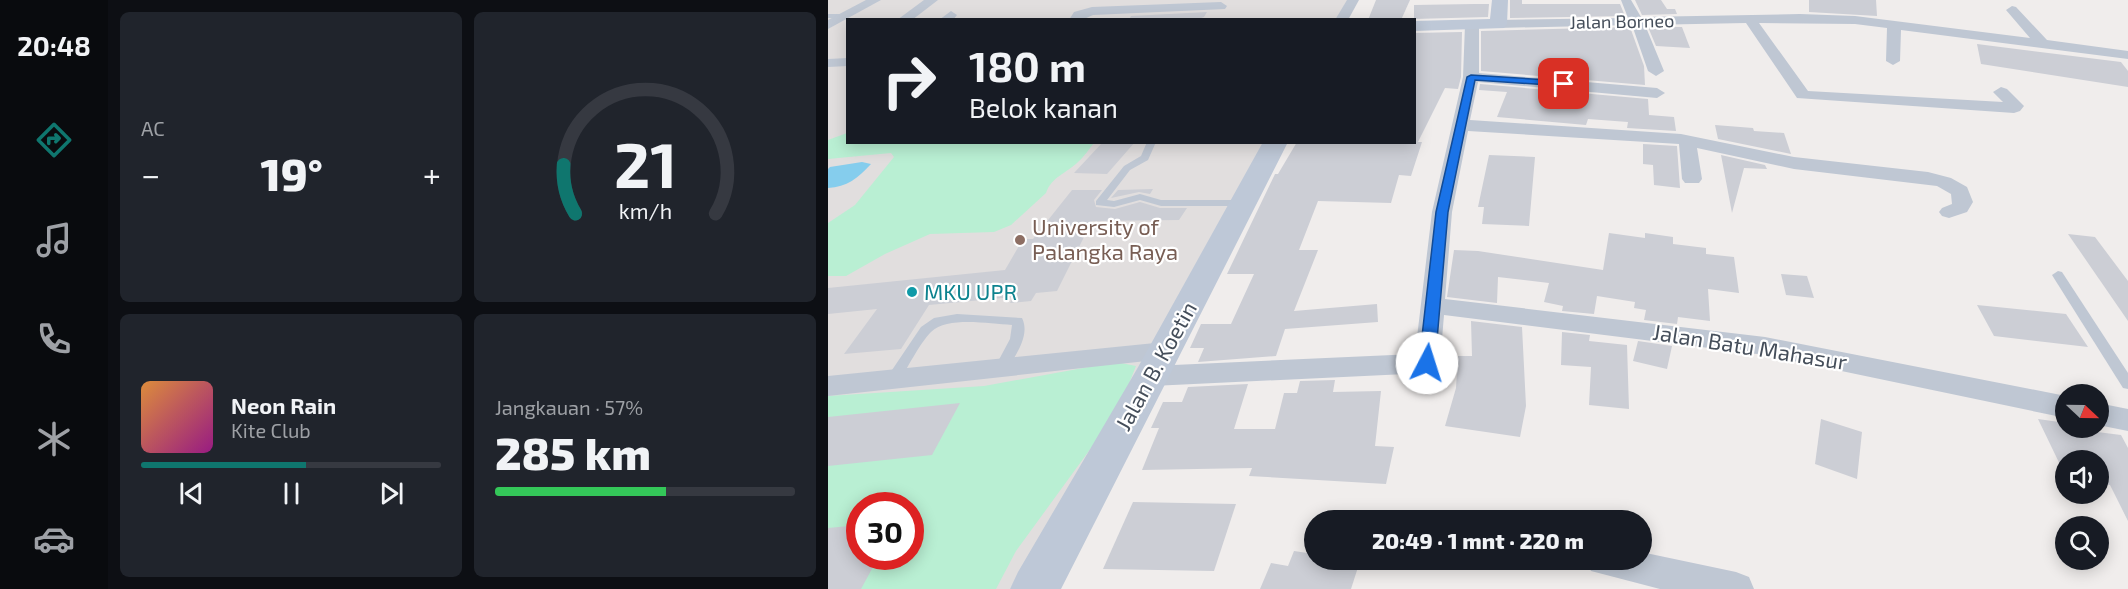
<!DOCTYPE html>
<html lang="id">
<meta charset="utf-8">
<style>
:root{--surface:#171b24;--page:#20242c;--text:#f1f3f6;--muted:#9ea1a6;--line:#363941;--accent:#0f766e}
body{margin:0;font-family:"Exo 2",sans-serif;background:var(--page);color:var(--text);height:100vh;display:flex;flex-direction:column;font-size:22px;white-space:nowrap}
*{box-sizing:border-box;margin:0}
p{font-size:20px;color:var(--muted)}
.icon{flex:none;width:33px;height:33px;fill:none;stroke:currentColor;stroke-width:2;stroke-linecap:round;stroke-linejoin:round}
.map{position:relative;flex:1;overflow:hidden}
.sheet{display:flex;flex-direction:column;gap:12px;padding:12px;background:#0d0f14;width:720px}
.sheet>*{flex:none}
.hud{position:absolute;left:18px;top:18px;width:570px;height:126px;border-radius:0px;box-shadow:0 3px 15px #0003;background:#171b24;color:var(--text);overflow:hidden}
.needle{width:39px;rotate:112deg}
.controls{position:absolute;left:1227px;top:384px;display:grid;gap:12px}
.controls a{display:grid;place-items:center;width:54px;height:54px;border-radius:50%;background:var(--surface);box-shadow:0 3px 15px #0003;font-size:30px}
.speed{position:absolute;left:18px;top:492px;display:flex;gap:12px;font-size:30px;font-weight:700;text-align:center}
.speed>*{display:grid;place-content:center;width:78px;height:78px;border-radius:50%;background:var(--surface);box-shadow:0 3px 15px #0003;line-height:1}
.speed .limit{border:9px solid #d22;background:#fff;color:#111}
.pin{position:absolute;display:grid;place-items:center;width:51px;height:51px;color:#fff;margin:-26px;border-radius:12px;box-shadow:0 3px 9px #0006}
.me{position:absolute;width:66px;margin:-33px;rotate:5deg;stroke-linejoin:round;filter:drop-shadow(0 0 4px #0008)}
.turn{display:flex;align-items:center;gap:21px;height:126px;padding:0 24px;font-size:27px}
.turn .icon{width:78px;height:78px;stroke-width:2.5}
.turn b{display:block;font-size:42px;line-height:51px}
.big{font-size:45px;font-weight:800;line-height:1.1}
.sheet .widget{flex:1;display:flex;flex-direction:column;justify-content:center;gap:9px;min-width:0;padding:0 21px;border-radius:9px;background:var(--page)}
.sheet .dial{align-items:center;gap:0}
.dial svg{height:156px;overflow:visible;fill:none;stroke:var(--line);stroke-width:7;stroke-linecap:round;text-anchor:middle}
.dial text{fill:var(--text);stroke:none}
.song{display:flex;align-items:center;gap:18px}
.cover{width:72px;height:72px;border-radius:9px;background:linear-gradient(135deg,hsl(30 70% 55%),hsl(310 70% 35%))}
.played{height:6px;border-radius:3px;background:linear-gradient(90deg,var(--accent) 55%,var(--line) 55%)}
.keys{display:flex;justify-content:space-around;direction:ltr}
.heat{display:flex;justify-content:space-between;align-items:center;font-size:33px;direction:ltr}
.charge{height:9px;border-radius:4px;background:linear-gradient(90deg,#34c759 57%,var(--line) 0)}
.sheet .tiles{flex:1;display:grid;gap:12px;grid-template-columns:repeat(2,1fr)}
.trip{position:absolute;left:476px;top:510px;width:348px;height:60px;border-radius:30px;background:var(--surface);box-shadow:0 3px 15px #0003;font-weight:800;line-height:60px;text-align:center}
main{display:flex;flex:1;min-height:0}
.menu{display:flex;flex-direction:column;width:108px;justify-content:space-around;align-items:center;background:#090b0e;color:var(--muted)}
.menu .icon{width:42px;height:42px}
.menu .on{color:var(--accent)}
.menu b{font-size:27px;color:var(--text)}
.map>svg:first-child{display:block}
.education{fill:#e1dede;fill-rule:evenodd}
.green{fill:#b9efd3;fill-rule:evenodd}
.water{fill:#85cded}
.building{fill:#ccced5}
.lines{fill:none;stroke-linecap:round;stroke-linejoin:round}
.lane{fill:#bfc7d3;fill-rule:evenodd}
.street{fill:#bfc7d3;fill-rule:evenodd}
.secondary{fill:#bec8d7;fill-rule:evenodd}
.route{fill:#1a73e8;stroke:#114b97;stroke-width:1.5}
.education-dot{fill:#8d6e63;stroke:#fff;stroke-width:2}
.culture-dot{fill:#0f9aa8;stroke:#fff;stroke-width:2}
.labels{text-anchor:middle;stroke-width:4.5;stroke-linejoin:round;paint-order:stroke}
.far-street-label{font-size:18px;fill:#454e5a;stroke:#fff}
.education-label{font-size:22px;fill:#785e54;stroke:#fff;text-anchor:start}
.culture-label{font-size:22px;fill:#0d838f;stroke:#fff;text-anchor:start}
.street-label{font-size:22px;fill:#454e5a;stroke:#fff}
</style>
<main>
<nav class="menu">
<b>20:48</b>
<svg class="icon on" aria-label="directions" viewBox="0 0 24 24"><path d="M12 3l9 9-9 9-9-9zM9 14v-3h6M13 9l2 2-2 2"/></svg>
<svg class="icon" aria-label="music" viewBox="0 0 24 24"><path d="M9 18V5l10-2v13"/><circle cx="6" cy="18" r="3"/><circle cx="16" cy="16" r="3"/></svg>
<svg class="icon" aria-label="phone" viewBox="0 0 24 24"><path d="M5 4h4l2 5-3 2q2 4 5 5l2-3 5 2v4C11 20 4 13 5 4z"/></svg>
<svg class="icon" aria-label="climate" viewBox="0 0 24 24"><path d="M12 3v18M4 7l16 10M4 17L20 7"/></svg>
<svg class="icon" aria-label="car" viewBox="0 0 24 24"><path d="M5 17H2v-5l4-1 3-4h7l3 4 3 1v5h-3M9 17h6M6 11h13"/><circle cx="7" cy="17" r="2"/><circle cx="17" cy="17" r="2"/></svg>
</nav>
<section class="sheet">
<div class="tiles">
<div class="widget"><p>AC</p>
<div class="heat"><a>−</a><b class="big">19°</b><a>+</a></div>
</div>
<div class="widget dial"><svg viewBox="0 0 100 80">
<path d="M14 69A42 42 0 1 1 86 69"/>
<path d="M14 69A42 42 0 0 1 8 44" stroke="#0f766e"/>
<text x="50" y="56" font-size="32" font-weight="700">21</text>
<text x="50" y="72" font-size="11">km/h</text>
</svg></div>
<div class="widget">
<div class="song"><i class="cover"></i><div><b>Neon Rain</b><p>Kite Club</p></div></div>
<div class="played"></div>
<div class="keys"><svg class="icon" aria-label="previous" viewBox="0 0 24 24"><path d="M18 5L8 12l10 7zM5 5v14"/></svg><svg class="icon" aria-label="pause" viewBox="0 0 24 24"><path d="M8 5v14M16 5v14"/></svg><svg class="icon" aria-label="next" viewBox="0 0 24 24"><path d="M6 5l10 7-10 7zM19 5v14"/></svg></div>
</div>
<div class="widget"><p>Jangkauan · 57%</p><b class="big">285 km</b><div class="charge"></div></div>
</div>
</section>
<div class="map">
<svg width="1300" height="589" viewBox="0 0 1300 589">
<rect width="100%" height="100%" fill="#f0edec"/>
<path class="education" d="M 0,0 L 520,0 L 509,20 L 20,20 L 20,142 L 440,143 L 329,338 L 182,589 L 0,589 ZM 32,506 L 82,506 L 82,556 L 32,556 Z"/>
<g class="green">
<path d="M 19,133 L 20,142 L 266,143 C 261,149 256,157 250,162 C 239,173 223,177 218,193 L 183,225 L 166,232 L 102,234 L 57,254 L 18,276 L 0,276 L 0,223 L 27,205 L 66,157 L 63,153 L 0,159 L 0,140 Z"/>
<path d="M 288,362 L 308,366 L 290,411 L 188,551 L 168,589 L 0,589 L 0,396 L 156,386 ZM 32,506 L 82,506 L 82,556 L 32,556 Z"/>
</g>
<path class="water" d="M 34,162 L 43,164 C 30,178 19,187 0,188 L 0,169 L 2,167 Z"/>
<g class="building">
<polygon points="548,0 582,0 573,20 540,20"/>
<polygon points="682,0 694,0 694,4 792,4 797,16 682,18"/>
<polygon points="807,0 833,0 839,9 847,9 849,14 814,15"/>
<polygon points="981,0 1048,0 1049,16 981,12"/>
<polygon points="646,4 661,4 660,17 586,19 586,5"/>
<polygon points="379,12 376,17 368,20 301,20 303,16"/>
<polygon points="802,27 816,66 817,85 653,71 653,31"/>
<polygon points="820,27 854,27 862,48 828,46"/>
<polygon points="634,32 633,77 630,89 617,88 590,142 594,142 583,176 571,175 563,203 490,201 471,250 490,250 466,311 549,304 550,322 457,329 448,356 370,362 376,348 362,348 373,324 403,324 426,274 399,274 447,174 450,174 469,142 586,142 586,33"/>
<polygon points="1149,44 1293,62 1300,71 1300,87 1153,64"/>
<polygon points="652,84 820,99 821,115 846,117 848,131 799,128 800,122 760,119 758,125 669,117 679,92 651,90"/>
<polygon points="887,125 925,128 926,131 956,133 963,154 890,139"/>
<polygon points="275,142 307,142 279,174 246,173"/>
<polygon points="815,144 849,146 852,188 826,185 825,165 815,164"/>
<polygon points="661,155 707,157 701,226 654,224 656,207 650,207"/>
<polygon points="893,155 937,165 939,169 916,168 904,213"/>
<polygon points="325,189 322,194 311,192 283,198 290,190"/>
<polygon points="244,190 274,190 266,200 268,207 287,209 312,202 332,208 359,208 351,220 264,221 229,291 208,293 203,301 182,303 185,297 101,305 73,349 16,354 49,309 0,314 0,288 177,270 195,239 205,239"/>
<polygon points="781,233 817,238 817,233 845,237 845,244 878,248 878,254 906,257 911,293 880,289 882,321 850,317 849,324 816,320 818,310 806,308 807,302 769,296 766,314 734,311 735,306 716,302 721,283 670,277 669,303 619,297 626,250 650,251 775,270"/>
<polygon points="1240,234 1267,237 1300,281 1300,321"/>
<polygon points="953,274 979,276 986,298 958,295"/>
<polygon points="1149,305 1238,314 1260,347 1166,336"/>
<polygon points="643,321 694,327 698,406 692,437 617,426 628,388 630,356 644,356"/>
<polygon points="734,332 762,335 761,341 799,345 801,409 761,405 763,367 733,365"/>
<polygon points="810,341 844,346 839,369 805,361"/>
<polygon points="507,380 505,392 553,391 547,446 566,447 558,484 421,476 424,468 314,470 331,428 323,428 335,402 354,402 360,387 420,384 406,429 447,429 456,393 469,393 472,381"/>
<polygon points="132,403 104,455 0,466 0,417"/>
<polygon points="993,419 1034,432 1029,479 987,464"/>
<polygon points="1210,419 1238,423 1238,428 1293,435 1300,448 1300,521 1282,485 1270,483 1270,460 1238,460 1238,477"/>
<polygon points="305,502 408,504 386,571 275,569"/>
<polygon points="32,525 32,556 51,556 33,589 0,589 0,528"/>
<polygon points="466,551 486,554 486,560 532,561 523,589 432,589 443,563 460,566"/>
</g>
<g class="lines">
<g class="lane">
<polygon points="0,14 18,14 21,16 18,18 0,18"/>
<polygon points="319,142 328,142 320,160 302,170 279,200 286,201 312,194 333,200 417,200 422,203 417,206 333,206 312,200 286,207 268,205 268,201 296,166 313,156"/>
<polygon points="1230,271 1234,272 1300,373 1300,389 1295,388 1224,275"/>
<path d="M 129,314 L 194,318 C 203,336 186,357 178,372 L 168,372 L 166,369 L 182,339 L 184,325 C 161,324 120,316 103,332 C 92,343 78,370 70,384 L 60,384 L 58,380 L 60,376 L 93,327 L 106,318 Z"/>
</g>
<g class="street">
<polygon points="38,0 53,0 0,29 0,20"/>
<polygon points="96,0 110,0 84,20 69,20"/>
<polygon points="519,0 531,0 520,20 507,20"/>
<polygon points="793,0 803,0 813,17 972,14 1027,16 1202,38 1178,10 1184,6 1188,7 1219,40 1300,51 1300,59 1073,30 1072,61 1065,65 1058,61 1059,28 1027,24 931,23 980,91 1175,102 1165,92 1173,87 1179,89 1196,106 1192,111 1186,113 969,98 918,23 817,25 836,71 828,76 820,71 804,25 670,28 663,24 670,20 800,18"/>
<polygon points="393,2 399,6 397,9 265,15 254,20 241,20 246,12 264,7"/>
<polygon points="123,11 129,15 125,20 111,20"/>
<polygon points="644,21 651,25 651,73 829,88 837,93 829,98 650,82 642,120 853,134 966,157 1100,172 1123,178 1139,187 1145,202 1139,212 1121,218 1114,216 1111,212 1114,208 1124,204 1123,194 1109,186 966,169 869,148 874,179 871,183 857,183 854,179 851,144 640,131 624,212 617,299 937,337 1238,396 1238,418 937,355 616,315 612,363 608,370 599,373 324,386 314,383 310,376 314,369 324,366 587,354 604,212 635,77 637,25"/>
<polygon points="20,58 20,66 0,67 0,59"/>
<polygon points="337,342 346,344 350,351 346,358 0,396 0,376"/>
<polygon points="1270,403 1300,409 1300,431 1270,425"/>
<polygon points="813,552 908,572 921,577 926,589 832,589 763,571 758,560 813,560"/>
</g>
<g class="secondary">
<polygon points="664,0 680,0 679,24 676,28 586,31 586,21 662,19"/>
<polygon points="435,142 460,142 233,589 182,589 190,572 309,369"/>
</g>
</g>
<polygon class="route" points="643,75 736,81 741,84 736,86 647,80 620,212 607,363 604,367 594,367 591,363 608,212 639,77"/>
<circle class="education-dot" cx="192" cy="240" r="6"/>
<circle class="culture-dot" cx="84" cy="292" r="6"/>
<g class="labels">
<g class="far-street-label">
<text transform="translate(794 22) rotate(-1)" y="6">Jalan Borneo</text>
</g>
<g class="education-label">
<text x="204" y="235">University of<tspan x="204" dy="25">Palangka Raya</tspan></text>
</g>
<g class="culture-label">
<text x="96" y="300">MKU UPR</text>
</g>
<g class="street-label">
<text transform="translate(922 347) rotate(9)" y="8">Jalan Batu Mahasur</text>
<text transform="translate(328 366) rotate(-61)" y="8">Jalan B. Koetin</text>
</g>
</g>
</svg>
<div class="controls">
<a><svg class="needle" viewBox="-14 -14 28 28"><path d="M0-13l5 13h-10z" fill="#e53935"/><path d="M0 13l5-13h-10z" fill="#9ea1a6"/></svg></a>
<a><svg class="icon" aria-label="sound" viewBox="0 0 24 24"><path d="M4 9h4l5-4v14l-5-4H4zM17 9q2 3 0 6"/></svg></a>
<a><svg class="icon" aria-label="search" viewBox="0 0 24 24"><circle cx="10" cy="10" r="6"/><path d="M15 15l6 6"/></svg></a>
</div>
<div class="speed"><div class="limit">30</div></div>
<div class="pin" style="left:736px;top:84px;background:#d93025"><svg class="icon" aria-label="arrive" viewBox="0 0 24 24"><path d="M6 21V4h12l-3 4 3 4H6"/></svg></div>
<svg class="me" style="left:599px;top:363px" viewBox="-20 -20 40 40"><circle r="19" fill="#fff"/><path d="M0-13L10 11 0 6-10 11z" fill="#1a73e8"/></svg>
<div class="trip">20:49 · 1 mnt · 220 m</div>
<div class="hud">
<div class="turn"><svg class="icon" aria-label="right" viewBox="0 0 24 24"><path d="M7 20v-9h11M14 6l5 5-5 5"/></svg><div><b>180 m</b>Belok kanan</div></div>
</div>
</div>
</main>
